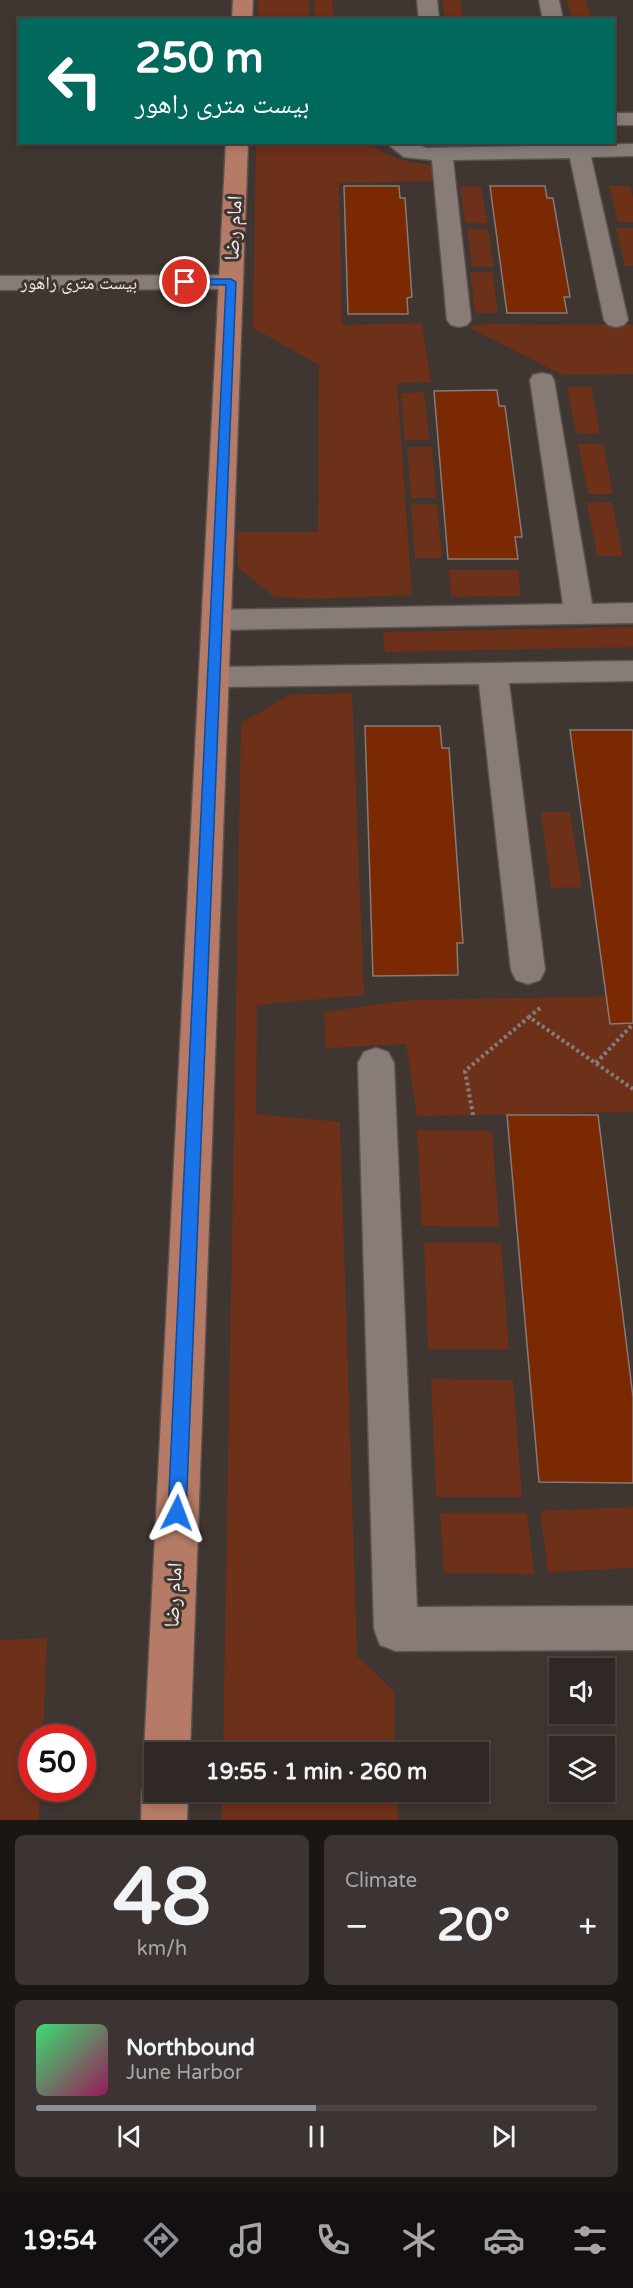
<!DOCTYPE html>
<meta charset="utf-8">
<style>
:root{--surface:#2f2825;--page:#3b3432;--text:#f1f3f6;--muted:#a7a6a7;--line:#4a4442;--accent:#8c9099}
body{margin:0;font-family:"Varela Round","Noto Naskh Arabic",sans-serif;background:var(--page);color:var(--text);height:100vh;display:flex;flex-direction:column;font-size:22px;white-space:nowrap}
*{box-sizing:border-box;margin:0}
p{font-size:20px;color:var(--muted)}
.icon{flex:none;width:33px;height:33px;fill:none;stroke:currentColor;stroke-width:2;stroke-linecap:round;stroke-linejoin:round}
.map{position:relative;height:1820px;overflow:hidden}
.side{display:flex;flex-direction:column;gap:15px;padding:15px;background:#1a1614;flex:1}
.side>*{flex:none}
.guide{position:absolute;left:18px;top:18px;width:597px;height:126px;border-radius:0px;box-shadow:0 3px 9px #0003,0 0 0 2px var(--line);background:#00695c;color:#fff;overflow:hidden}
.fabs{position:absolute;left:549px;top:1658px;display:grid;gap:12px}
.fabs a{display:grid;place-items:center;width:66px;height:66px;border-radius:0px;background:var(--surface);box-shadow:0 3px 9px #0003,0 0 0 2px var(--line);font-size:30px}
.speed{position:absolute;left:18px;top:1724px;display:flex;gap:12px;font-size:30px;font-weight:700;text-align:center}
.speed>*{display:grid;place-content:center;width:78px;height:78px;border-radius:50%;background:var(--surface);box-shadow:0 3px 9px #0003,0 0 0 2px var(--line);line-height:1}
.speed .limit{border:9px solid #d22;background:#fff;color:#111}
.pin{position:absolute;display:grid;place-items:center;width:51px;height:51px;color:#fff;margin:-26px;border:3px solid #fff;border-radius:50%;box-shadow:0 2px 6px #0007}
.me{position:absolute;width:66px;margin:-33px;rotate:3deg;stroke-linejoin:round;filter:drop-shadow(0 0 4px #0008)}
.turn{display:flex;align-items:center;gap:21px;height:126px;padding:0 18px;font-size:27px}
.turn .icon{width:78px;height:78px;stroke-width:2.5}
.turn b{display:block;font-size:42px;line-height:51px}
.big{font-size:45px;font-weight:700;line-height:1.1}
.side .widget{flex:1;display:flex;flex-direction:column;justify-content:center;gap:9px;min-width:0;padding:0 21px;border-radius:9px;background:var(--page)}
.side .dial{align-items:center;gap:0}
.dial b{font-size:78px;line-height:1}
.song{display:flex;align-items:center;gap:18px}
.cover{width:72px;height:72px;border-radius:9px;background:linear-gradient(135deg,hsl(140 70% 55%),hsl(330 70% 35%))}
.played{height:6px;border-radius:3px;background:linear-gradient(90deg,var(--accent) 50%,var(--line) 50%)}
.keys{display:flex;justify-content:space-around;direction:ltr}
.heat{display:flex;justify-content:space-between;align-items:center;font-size:33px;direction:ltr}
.side .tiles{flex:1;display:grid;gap:15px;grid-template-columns:1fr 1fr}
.widget:last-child{grid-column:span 2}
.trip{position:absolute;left:144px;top:1742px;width:345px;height:60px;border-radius:0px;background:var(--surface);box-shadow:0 3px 9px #0003,0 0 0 2px var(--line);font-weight:700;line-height:60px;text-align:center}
.tabs{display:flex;height:96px;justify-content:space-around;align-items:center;background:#13100f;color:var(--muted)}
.tabs .icon{width:42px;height:42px}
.tabs .active{color:var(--accent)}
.tabs b{font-size:27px;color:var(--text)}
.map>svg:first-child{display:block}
.green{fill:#6d3019}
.building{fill:#7a2902;stroke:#867b77;stroke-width:1.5}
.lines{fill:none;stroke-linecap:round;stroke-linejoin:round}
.minor-casing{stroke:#5a524f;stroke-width:3}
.major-casing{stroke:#5a524f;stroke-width:3}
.path{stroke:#867d7a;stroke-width:4;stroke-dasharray:3 3;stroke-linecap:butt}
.minor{fill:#877c78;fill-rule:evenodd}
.major{fill:#b57b66;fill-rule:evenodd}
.route{fill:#1a73e8;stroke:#114b97;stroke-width:1.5}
.labels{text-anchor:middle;stroke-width:6;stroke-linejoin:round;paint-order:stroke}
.far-street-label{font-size:18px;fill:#f1ebe9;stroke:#3f3531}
.street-label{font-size:21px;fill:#f1ebe9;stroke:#3f3531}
</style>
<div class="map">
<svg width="633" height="1820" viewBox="0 0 633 1820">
<rect width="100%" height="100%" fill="#3f3531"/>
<g class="green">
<rect x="258" y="0" width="51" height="19"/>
<polygon points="314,0 332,0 334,19 315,19"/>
<polygon points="442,0 460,0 463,19 445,19"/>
<polygon points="567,0 586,0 591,19 572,19"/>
<path d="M 256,143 L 369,143 C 389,159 410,162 435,166 L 436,181 L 339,183 L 342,325 L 422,323 L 431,382 L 397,383 L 412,595 L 312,599 L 274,597 L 238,567 L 237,532 L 318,532 L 319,365 L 253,328 Z"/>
<polygon points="609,186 630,186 633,198 633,222 618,222"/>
<polygon points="460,187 481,187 487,223 465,223"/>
<polygon points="616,228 633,228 633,266 625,266"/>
<polygon points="467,229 488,229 494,267 472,267"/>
<polygon points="470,272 492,272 498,313 475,313"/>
<polygon points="486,324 633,325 633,374 563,375 468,327"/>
<polygon points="567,387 591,387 600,434 576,433"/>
<polygon points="424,392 429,440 405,440 401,393"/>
<polygon points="578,444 603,444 613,494 588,494"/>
<polygon points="407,447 432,447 436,498 411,498"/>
<polygon points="612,502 623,556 597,556 587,503"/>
<polygon points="411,504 437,504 442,558 415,558"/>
<polygon points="449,570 518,570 521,596 451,597"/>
<polygon points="633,627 633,647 385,652 383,632"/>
<polygon points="352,693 364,995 257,1005 256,1114 340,1122 357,1656 394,1691 395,1752 223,1752 241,723 289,695"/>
<polygon points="541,812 570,812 582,887 551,888"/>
<polygon points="633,996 633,1112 417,1116 406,1044 326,1048 324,1012 409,1000"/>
<polygon points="417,1130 492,1131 499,1227 422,1226"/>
<polygon points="424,1243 501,1243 509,1349 428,1349"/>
<polygon points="431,1379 513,1380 522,1497 436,1497"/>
<polygon points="633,1507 633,1568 548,1572 540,1511"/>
<polygon points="440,1513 527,1513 534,1574 444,1573"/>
<polygon points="47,1638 43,1737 32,1737 32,1788 40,1788 39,1820 0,1820 0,1640"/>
<polygon points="222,1791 397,1791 398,1820 222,1820"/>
</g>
<g class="building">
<polygon points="344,186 399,186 400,198 405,198 412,297 407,298 408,314 348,314"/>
<polygon points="490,186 545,186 547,198 553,198 570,297 564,297 567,313 507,313"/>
<polygon points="497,390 499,406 505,406 522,537 515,537 518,559 448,559 434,391"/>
<polygon points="365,726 440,726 442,748 449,748 463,943 457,943 458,975 373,976"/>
<polygon points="570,730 633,730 633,1023 610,1024"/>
<polygon points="507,1115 598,1115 633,1397 633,1483 539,1482"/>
</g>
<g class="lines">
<defs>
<g id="minor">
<polygon points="417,0 437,0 439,20 419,20"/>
<polygon points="539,0 559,0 563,20 543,20"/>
<rect x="614" y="113" width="19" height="12"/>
<polygon points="385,142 411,142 426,148 633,144 633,156 591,157 628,320 624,325 616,327 608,325 604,320 570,158 453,160 471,320 467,325 459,327 451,325 447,320 432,160 404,157"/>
<polygon points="231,275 239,277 243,282 239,287 231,289 0,290 0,276"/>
<polygon points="542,373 551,375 554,380 592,604 633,603 633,623 216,630 206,627 202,620 206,613 216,610 563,604 530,380 533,375"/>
<polygon points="633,661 633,681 509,683 545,970 540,980 528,984 516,980 511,970 479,684 214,687 204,684 199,677 204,670 214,667"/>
<polygon points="376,1048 388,1052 394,1063 417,1607 633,1606 633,1650 396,1651 380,1645 374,1629 358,1063 364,1052"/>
</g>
<g id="major">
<polygon points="233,0 253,0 252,20 232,20"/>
<polygon points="226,142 248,142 190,1752 154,1752 154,1770 151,1768 144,1752"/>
<polygon points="154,1772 154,1791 188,1791 187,1820 141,1820 142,1791 149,1775"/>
</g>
</defs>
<use href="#minor" class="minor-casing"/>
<use href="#major" class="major-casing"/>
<g class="path">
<polyline points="540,1008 529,1017 633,1089"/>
<polyline points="596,1063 633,1024"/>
<polyline points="473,1115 465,1071 529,1017"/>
</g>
<use href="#minor" class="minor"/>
<use href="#major" class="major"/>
</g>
<polygon class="route" points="185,279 231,279 236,282 186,1513 183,1519 177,1522 171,1519 168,1513 226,285 181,284 181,280"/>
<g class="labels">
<g class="far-street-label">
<text x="79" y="289">بیست متری راهور</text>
</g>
<g class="street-label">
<text transform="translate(233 228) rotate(-87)" y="7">امام رضا</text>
<text transform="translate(173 1595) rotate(-87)" y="7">امام رضا</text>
</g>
</g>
</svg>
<div class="fabs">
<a><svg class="icon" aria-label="sound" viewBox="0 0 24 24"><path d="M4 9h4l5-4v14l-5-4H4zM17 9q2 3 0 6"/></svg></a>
<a><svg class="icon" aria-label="layers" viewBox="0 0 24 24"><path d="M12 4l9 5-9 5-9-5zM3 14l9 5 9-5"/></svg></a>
</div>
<div class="speed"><div class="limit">50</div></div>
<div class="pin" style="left:185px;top:282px;background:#d93025"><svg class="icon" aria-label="arrive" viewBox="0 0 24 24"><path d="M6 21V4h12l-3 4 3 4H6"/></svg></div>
<svg class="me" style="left:177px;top:1513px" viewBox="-20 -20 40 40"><path d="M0-17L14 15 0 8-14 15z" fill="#1a73e8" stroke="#fff" stroke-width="4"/></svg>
<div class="trip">19:55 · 1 min · 260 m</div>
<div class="guide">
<div class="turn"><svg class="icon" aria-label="left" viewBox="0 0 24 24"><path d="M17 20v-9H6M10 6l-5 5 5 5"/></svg><div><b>250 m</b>بیست متری راهور</div></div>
</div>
</div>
<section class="side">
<div class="tiles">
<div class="widget dial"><b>48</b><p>km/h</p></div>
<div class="widget"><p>Climate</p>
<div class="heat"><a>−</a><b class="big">20°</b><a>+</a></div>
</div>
<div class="widget">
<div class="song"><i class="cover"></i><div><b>Northbound</b><p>June Harbor</p></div></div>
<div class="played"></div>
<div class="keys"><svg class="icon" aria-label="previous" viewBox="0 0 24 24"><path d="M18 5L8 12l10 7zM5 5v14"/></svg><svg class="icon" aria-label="pause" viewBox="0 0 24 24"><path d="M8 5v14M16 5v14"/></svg><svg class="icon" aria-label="next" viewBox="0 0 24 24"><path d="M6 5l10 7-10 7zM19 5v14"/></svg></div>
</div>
</div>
</section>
<nav class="tabs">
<b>19:54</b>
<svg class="icon active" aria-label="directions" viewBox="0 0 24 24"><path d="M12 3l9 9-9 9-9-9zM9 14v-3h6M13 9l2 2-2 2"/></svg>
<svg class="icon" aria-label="music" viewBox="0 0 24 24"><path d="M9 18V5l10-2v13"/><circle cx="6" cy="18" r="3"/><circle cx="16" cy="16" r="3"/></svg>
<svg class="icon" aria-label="phone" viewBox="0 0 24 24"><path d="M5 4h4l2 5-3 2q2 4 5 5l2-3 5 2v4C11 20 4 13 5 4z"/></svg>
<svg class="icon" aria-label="climate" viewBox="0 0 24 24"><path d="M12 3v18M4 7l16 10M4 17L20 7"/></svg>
<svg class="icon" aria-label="car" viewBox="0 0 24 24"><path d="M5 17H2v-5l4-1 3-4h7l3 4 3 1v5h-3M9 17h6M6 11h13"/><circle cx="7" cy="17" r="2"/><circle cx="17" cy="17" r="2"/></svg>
<svg class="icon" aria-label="filters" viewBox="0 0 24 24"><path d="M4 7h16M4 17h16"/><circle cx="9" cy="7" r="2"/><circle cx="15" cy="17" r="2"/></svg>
</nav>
